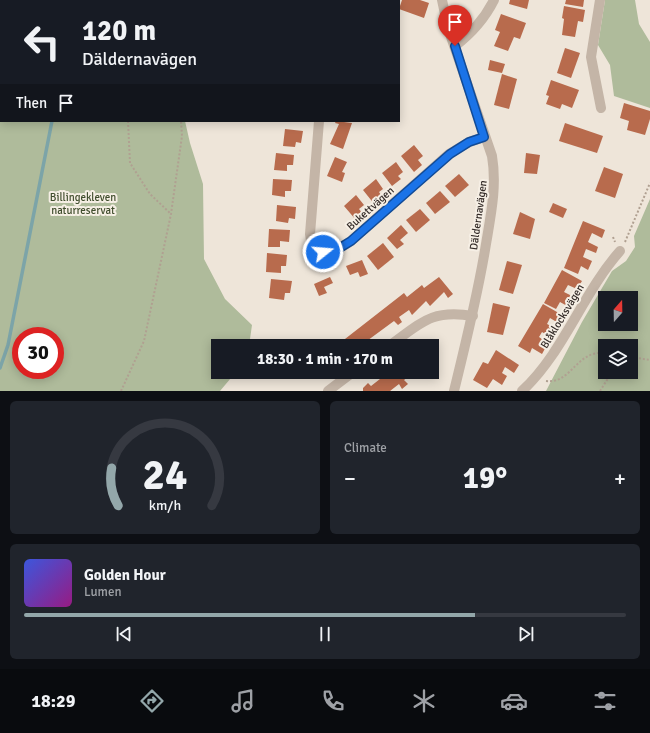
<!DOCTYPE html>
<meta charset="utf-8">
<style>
:root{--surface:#171b24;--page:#20242c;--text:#f1f3f6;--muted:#9ea1a6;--line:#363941;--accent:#93a7aa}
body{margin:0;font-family:Signika,sans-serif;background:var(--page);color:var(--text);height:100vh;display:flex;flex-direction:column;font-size:15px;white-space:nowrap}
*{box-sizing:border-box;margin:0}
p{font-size:13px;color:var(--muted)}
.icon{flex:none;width:22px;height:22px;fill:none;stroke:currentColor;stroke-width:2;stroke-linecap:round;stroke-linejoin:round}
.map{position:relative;height:391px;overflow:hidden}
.details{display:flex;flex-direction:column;gap:10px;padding:10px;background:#0d0f14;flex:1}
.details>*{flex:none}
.hud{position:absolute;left:0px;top:0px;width:400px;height:122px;box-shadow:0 2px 10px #0003;background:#171b24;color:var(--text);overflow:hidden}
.needle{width:26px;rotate:20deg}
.fabs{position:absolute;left:598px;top:291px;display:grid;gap:8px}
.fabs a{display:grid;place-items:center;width:40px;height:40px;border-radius:0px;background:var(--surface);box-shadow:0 2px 10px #0003;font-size:20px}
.speed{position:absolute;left:12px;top:327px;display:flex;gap:8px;font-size:20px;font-weight:700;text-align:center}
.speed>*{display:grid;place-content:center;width:52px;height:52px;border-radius:50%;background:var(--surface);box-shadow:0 2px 10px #0003;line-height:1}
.speed .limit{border:6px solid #d22;background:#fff;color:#111}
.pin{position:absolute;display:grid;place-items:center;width:34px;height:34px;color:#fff;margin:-41px -17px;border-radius:50% 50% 50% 0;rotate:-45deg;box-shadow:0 0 4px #0007}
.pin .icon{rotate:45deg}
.me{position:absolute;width:44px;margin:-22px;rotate:73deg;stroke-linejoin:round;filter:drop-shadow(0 0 3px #0008)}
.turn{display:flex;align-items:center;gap:14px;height:84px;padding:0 16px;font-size:18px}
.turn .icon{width:52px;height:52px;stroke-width:2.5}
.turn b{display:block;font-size:28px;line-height:34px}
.then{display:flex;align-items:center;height:38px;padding:0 16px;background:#0003;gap:8px;font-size:15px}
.big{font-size:30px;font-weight:800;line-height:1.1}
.details .card{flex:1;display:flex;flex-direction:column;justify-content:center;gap:6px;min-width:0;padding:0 14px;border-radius:6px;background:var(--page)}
.details .dial{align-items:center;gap:0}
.dial svg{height:104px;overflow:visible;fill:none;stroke:var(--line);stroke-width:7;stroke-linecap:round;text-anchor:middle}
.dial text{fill:var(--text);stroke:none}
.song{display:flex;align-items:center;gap:12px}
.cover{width:48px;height:48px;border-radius:6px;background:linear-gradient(135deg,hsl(230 70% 55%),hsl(310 70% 35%))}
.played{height:4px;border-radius:2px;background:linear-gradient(90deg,var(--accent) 75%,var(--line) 75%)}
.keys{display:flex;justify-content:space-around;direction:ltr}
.heat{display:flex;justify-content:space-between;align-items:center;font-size:22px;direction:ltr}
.details .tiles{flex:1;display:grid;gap:10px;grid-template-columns:1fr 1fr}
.card:last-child{grid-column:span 2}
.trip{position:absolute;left:211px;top:339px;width:228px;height:40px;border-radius:0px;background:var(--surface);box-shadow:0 2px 10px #0003;font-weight:800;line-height:40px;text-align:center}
.dock{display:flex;height:64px;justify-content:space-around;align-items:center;background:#090b0e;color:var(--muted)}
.dock .icon{width:28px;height:28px}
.dock .active{color:var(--accent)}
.dock b{font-size:18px;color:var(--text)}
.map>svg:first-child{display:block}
.green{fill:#afbb9b;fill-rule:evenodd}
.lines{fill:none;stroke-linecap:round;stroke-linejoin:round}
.stream{stroke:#7ca4a8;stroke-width:3.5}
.building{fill:#b86b4d}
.path{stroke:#b0a091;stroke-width:2;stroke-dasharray:2 2;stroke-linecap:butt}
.minor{stroke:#c4b5a7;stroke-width:10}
.route-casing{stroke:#114b97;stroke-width:10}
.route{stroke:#1a73e8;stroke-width:7}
.labels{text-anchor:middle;stroke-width:4;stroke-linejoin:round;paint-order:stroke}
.park-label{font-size:11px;fill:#404d2d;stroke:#f6efe5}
.street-label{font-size:11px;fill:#322a27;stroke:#f6efe5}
</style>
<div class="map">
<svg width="650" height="391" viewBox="0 0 650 391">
<rect width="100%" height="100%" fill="#eee5d9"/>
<g class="green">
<path d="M 0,0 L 213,0 L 1,1 L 1,121 L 185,121 L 190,143 L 203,184 L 204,259 L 225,299 L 252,325 L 249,346 L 218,346 L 218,372 L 236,372 L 220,391 L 0,391 ZM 21,336 L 55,336 L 55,370 L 21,370 Z"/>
<polygon points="605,0 635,0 639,24 650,42 650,108 614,96 610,65 598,45"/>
<path d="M 650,199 L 650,391 L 546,391 L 582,322 L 612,271 L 626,261 L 635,247 L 634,236 ZM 605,298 L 631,298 L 631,324 L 605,324 ZM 605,346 L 631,346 L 631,372 L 605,372 Z"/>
</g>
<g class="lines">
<g class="stream">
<polyline points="75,1 75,0"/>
<polyline points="0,368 8,345 52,121"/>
</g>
</g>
<g class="building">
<polygon points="402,0 420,0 429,3 424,18 399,9"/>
<polygon points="510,0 529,0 527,9 509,4"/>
<polygon points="566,0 584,0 583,7 565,4"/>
<polygon points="564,6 585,10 583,22 578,21 575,37 562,35 564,19 562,18"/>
<polygon points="501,14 526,23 520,39 514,37 508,51 494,46 500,32 495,30"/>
<polygon points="565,48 580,53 571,78 557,73"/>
<polygon points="490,60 505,64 502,73 488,70"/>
<polygon points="502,74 517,79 509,109 494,105"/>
<polygon points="551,80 579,90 572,108 562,104 560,109 546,104 549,96 546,95"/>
<polygon points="624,103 650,111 650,119 645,135 627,130 629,121 620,118"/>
<polygon points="336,121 352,123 343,149 330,144 339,124 335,123"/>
<polygon points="565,123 603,136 597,153 559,141"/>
<polygon points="285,129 303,131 301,143 296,142 295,147 283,146"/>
<polygon points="414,145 423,156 418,160 422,165 414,172 401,156"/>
<polygon points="276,153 294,155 293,165 287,165 287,171 274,170"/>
<polygon points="526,153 540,155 537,174 524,173"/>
<polygon points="335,157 347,162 342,172 345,173 342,182 327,176"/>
<polygon points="396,162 403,172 398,176 401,179 392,186 382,173"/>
<polygon points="604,167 623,174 615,198 595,191"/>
<polygon points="459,174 469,185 455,197 445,186"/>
<polygon points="273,179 292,180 291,191 285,191 285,197 272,195"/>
<polygon points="376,179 383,189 379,192 383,198 375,205 363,190"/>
<polygon points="440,191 450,202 435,214 426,203"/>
<polygon points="356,195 364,205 359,209 363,214 356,220 344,206"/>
<polygon points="553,203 567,209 563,218 549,212"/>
<polygon points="277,205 296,207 295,219 289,218 288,223 276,221"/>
<polygon points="420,209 430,220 416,232 406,220"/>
<polygon points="520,212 535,219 530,239 513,234"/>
<polygon points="583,221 605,230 602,238 592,233 588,242 598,247 596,253 586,249 583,257 592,261 588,270 581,266 578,274 564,268"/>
<polygon points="401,225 408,233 400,240 404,244 397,249 387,238"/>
<polygon points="269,229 290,230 289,242 280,241 280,247 268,247"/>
<polygon points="383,243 394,257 378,270 367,256"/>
<polygon points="267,253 287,255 286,266 281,266 281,273 266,272"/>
<polygon points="362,260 368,274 360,277 358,272 350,275 346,266"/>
<polygon points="507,261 522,265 513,294 499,290"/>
<polygon points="562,270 582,281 577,289 568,285 564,292 574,297 569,307 560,302 556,309 544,303"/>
<polygon points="330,277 333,283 324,287 327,293 319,296 314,284"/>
<polygon points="439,277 453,294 448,298 444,292 430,306 426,301 412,315 409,310 399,317 402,322 398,325 394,321 360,346 336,346 404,293 407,297 422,285 424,288"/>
<polygon points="271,279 292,281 290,293 285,293 284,300 269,298"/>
<polygon points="493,303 510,307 503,335 487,332"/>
<polygon points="543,304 564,316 560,324 550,318 547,324 557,329 552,338 542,332 539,337 548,343 542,354 532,348 530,353 518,346"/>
<polygon points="496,350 519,365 514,373 505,367 502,373 507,376 502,385 493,379 487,388 473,380 483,362 488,364"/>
<polygon points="383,372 385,375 389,372 421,372 422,374 417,378 413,373 404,380 408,384 402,389 399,384 390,391 363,391 363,388 368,383 371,386 380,379 378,376"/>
</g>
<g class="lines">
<g class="path">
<polyline points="139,1 140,0"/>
<polyline points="206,1 207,0"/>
<polyline points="128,121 130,163 150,194 171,214"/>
<polyline points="613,237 615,242"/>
<polyline points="625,242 650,183"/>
<polyline points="631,357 650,360"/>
<path d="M 546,381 C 572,384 576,350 605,353"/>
<polyline points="121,391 144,341 171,214 182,136 181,121"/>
<polyline points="600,391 612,372"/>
</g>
<g class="minor">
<path d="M 442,0 L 448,28 L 492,156 C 497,186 491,214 486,244 C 478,294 466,342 454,391"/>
<polyline points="600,0 591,57 601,108"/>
<polyline points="335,1 335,0"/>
<path d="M 455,46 C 472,33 484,20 494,0"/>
<path d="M 319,121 L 310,234 L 312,247 C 329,256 335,251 351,241 L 449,154 L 469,142 L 484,137"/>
<path d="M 389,346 C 421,323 431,309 473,316"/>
<polyline points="328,391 353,372"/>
<path d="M 522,391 C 564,352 582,294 620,251"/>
</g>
</g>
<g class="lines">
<defs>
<polyline id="route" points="323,252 338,249 351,241 450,154 469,142 484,137 455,46"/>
</defs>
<use href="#route" class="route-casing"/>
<use href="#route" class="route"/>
</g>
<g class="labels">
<g class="park-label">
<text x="83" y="201">Billingekleven<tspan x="83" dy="13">naturreservat</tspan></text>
</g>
<g class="street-label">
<text transform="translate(370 208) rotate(-42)" y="4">Bukettvägen</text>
<text transform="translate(478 215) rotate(-82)" y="4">Däldernavägen</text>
<text transform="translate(562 316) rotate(-59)" y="4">Blåklocksvägen</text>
</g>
</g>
</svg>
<div class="fabs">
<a><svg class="needle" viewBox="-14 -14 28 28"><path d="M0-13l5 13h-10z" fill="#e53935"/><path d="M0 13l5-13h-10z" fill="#9ea1a6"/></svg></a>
<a><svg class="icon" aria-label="layers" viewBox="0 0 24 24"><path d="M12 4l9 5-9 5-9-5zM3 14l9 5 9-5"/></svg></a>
</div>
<div class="speed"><div class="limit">30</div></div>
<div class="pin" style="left:455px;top:46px;background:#d93025"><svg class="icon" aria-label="arrive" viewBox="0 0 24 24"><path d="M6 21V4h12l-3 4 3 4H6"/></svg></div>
<svg class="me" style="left:323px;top:252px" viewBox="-20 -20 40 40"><circle r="17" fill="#1a73e8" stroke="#fff" stroke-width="3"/><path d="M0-11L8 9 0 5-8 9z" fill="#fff"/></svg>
<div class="trip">18:30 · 1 min · 170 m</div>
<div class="hud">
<div class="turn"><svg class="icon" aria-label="left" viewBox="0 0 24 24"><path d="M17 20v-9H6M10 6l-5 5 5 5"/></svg><div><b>120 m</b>Däldernavägen</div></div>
<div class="then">Then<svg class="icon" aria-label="arrive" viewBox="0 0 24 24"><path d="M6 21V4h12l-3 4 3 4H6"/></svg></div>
</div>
</div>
<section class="details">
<div class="tiles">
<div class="card dial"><svg viewBox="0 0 100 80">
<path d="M14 69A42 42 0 1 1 86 69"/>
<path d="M14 69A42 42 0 0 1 9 40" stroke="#93a7aa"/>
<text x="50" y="56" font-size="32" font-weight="700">24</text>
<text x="50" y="72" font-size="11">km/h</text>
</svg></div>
<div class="card"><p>Climate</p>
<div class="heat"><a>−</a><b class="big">19°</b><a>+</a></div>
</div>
<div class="card">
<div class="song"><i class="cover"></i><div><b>Golden Hour</b><p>Lumen</p></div></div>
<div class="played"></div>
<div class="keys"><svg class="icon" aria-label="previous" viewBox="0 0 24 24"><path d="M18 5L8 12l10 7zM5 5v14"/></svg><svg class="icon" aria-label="pause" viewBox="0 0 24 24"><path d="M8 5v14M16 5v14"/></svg><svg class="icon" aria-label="next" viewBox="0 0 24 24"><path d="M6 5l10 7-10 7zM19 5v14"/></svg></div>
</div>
</div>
</section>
<nav class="dock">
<b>18:29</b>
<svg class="icon active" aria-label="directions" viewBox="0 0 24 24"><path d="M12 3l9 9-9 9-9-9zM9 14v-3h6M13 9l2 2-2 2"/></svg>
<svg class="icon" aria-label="music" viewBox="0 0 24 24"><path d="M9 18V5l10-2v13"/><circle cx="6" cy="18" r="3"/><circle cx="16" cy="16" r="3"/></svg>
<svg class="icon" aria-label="phone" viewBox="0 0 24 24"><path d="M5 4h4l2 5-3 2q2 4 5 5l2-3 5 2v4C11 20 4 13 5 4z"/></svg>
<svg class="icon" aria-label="climate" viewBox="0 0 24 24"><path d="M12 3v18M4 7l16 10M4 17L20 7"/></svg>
<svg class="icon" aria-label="car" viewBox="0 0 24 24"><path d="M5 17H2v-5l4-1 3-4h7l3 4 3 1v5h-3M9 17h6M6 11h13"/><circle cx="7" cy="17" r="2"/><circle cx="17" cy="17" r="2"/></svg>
<svg class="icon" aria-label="filters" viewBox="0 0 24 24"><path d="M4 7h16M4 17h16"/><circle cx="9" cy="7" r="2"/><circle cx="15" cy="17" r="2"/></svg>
</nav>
